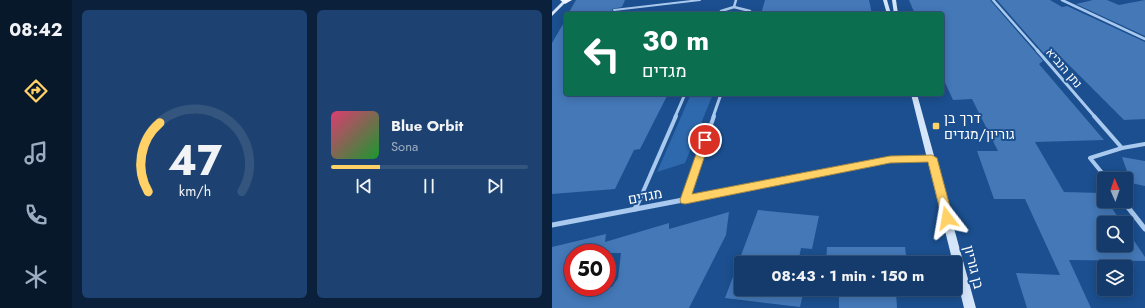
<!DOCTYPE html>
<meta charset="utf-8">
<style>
:root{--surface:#143b6b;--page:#1d4271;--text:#f1f3f6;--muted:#9dadc1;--line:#33557e;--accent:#ffd166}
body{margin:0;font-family:Jost,Heebo,sans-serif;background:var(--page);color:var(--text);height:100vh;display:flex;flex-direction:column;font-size:15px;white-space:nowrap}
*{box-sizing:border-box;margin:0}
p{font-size:13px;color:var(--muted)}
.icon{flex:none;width:22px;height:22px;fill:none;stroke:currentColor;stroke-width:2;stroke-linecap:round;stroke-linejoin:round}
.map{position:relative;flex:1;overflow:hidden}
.side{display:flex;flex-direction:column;gap:10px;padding:10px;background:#0b203b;width:480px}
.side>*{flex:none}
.guide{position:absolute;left:12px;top:12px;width:380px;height:84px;border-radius:4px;box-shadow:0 2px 10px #0003,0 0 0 1px var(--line);background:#0b6e4f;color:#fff;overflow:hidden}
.needle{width:26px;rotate:358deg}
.buttons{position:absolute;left:545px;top:172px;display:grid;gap:8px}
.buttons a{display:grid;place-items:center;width:36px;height:36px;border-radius:4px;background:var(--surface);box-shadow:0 2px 10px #0003,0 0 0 1px var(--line);font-size:20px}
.speed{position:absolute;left:12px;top:244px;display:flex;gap:8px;font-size:20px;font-weight:700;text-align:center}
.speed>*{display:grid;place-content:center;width:52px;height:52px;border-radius:50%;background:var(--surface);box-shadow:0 2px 10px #0003,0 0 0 1px var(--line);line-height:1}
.speed .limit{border:6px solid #d22;background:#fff;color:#111}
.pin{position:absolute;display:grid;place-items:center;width:34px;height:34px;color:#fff;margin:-17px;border:2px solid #fff;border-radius:50%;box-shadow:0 1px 4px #0007}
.me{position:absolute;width:44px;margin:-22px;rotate:346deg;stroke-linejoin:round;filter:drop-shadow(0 0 3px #0008)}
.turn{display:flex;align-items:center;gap:14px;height:84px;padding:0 12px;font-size:18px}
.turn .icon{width:52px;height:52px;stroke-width:2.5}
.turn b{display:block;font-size:28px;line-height:34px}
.side .card{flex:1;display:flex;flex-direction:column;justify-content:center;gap:6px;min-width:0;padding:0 14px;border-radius:6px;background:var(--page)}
.side .dial{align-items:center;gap:0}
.dial svg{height:104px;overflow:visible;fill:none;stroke:var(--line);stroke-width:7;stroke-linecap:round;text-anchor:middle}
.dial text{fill:var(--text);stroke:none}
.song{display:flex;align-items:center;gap:12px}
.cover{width:48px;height:48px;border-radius:6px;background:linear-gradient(135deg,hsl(340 70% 55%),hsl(130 70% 35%))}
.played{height:4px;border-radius:2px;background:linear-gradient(90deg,var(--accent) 25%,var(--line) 25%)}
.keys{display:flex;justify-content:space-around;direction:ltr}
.side .tiles{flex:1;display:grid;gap:10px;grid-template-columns:repeat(2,1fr)}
.trip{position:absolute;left:182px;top:256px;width:228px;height:40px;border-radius:4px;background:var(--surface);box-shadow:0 2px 10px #0003,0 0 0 1px var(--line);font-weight:700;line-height:40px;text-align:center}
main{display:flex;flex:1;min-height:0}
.dock{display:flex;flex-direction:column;width:72px;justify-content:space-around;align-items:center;background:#08182b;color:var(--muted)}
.dock .icon{width:28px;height:28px}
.dock .current{color:var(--accent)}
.dock b{font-size:18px;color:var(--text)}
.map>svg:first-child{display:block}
.green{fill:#2e69ad}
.building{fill:#4478b7;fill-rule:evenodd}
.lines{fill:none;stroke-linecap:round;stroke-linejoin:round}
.lane{stroke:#a9c9ee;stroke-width:2}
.street-far3{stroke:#a9c9ee;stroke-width:2.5}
.street-far2{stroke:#a9c9ee;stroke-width:3}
.street-far1{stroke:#a9c9ee;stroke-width:4}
.street{stroke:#a9c9ee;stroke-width:5}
.secondary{fill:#d6e6fa;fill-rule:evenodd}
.primary{fill:#f0f6ff;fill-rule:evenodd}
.route{fill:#ffd166;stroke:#a68842}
.poi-dot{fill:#ffd166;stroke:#1b4f8f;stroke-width:1.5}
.labels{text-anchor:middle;stroke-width:4;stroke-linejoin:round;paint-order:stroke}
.far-street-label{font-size:12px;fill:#fff;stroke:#1b4f8f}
.poi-label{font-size:14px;fill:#fff;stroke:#1b4f8f;text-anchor:start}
.street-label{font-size:14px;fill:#fff;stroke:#1b4f8f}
</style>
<main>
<nav class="dock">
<b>08:42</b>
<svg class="icon current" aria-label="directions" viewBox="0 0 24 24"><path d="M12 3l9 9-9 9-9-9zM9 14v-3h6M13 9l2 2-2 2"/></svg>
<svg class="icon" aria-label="music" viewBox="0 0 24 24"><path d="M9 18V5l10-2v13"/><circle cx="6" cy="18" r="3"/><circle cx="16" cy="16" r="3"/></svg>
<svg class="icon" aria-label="phone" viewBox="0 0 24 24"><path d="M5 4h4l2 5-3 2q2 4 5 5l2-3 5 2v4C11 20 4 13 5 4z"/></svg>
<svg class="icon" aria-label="climate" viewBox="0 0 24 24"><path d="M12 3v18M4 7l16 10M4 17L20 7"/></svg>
</nav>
<section class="side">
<div class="tiles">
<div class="card dial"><svg viewBox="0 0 100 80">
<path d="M14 69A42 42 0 1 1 86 69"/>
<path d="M14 69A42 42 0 0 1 23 16" stroke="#ffd166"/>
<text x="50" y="56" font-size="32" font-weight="700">47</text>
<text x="50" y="72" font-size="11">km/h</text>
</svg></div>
<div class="card">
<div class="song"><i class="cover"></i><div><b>Blue Orbit</b><p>Sona</p></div></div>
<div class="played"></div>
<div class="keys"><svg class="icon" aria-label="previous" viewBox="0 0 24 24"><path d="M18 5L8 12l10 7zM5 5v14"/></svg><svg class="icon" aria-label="pause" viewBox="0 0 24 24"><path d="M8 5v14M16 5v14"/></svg><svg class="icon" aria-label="next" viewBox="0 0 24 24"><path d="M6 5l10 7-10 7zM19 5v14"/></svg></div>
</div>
</div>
</section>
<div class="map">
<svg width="593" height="308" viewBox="0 0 593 308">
<rect width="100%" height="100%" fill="#1b4f8f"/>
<polygon class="green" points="139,94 161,94 133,163 105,172"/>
<g class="building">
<polygon points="24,0 73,0 70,7 60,9 61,12 67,12 66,14 16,14"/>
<polygon points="213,0 317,0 320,14 209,14"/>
<polygon points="357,0 438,0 491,61 487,64 552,140 483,142 512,192 550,193 552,201 555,201 570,223 552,223 552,245 574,245 574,229 593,257 593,261 517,260 539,308 475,308 464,273 508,275 473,199 442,199 425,151 446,151 420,99 401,100 390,76 390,14 363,14"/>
<polygon points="445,0 498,0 510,7 515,6 593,42 593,119 572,120 502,50 495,57"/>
<polygon points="541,0 555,0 567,5 593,0 593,36 524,4"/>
<polygon points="14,19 14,94 116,94 88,149 82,150 63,189 0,194 0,43"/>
<polygon points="570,157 593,161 593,186 579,183"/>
<polygon points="206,210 267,216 260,249 249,248 246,263 189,263 189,289 252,289 248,307 173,298"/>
<path d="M 177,212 L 174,235 L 137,308 L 0,308 L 0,247 L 54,234 L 53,242 L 117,223 L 117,229 ZM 21,253 L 69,253 L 66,278 L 60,287 L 21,287 Z"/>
<polygon points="275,247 353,247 355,263 274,263"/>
<polygon points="273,289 358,289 359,292 344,292 345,308 287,308 287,292 273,292"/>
</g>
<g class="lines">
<polyline class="lane" points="62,10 148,0"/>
<g class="street-far3">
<polyline points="441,0 486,51"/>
<polyline points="510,0 593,39"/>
<polyline points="182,7 198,11 197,14"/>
<polyline points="168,14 169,11 182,7 184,0"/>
</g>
<g class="street-far2">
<polyline points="485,50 543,117"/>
<polyline points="123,117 133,94"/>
<polyline points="161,117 169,94"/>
</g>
<g class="street-far1">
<polyline points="542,116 570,148"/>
<polyline points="555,179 538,158 570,148 593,144"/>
<polyline points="133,200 162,116"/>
<polyline points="87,201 124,116"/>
<polyline points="126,201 338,160 380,158"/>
</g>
<g class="street">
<polyline points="571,201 593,229"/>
<polyline points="83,209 87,200"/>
<polyline points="0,225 131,200"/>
</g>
<g class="secondary">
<polygon points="12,0 16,0 0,16 0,12"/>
<polygon points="331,0 335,0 339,14 335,14"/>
<polygon points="340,0 344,0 346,14 342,14"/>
<polygon points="359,94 365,94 424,308 412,308 403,271 403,263 401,263"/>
</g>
<polygon class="primary" points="8,0 20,0 13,4"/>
</g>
<polygon class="route" points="153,137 158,140 140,194 338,156 380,155 385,158 401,218 399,222 391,222 376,162 338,163 133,204 129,203 128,200 149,140"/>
<rect class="poi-dot" x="380" y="122" width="8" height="8" rx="2"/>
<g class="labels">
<g class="far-street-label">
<text transform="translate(512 68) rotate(49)" y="4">נתן הנביא</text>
</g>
<g class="poi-label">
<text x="392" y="123">דרך בן<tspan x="392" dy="16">גוריון/מגדים</tspan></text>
</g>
<g class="street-label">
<text transform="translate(93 196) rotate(-11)" y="5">מגדים</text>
<text transform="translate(422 267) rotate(76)" y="5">בן גוריון</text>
</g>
</g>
</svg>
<div class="buttons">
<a><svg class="needle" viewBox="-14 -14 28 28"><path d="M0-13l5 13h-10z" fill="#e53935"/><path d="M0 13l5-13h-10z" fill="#9dadc1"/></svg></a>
<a><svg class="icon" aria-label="search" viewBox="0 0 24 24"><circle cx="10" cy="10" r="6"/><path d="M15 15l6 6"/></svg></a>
<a><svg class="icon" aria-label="layers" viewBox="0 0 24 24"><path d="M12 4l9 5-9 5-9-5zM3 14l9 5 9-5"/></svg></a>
</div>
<div class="speed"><div class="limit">50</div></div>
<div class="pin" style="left:153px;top:140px;background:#d93025"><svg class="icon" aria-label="arrive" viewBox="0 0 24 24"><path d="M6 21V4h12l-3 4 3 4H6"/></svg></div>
<svg class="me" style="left:395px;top:218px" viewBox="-20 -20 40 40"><path d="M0-17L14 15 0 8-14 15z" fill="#ffd166" stroke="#fff" stroke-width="4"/></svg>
<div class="trip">08:43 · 1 min · 150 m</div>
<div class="guide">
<div class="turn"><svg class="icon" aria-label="left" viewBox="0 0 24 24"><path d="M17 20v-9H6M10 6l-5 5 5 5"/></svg><div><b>30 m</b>מגדים</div></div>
</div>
</div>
</main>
